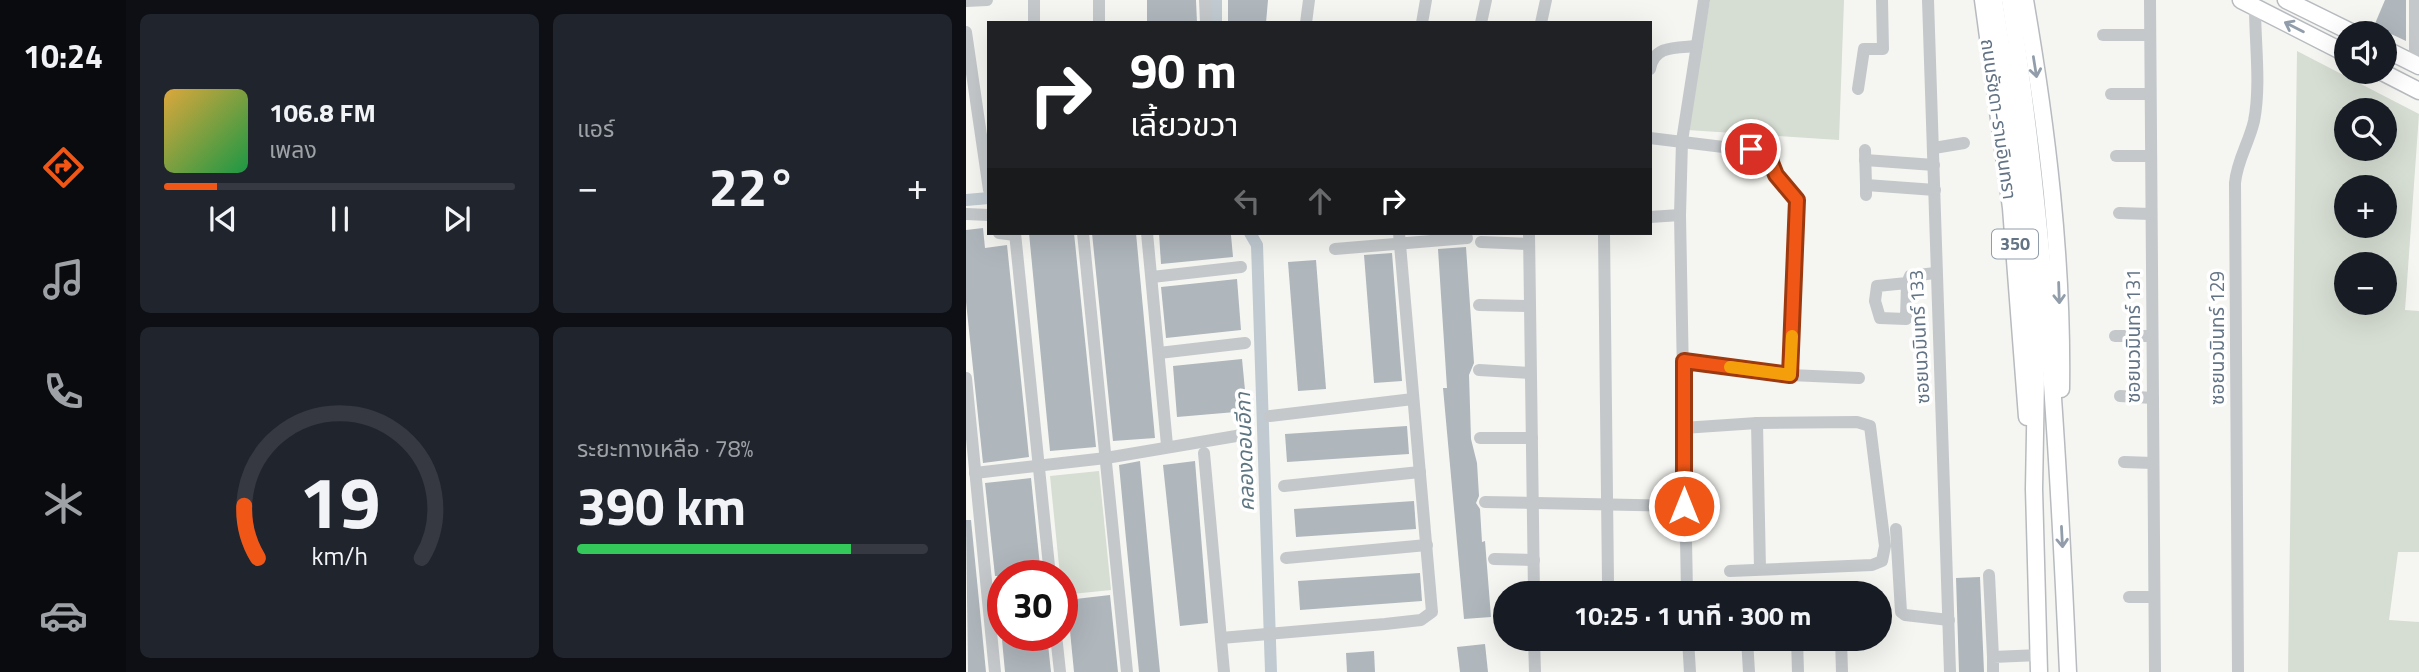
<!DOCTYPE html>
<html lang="th">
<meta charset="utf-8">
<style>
:root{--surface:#171b24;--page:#20242c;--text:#f1f3f6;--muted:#9ea1a6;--line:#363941;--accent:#f05717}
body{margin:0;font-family:"Titillium Web","Noto Sans Thai",sans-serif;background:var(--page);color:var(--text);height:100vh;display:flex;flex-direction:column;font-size:26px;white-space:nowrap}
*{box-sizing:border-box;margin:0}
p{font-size:23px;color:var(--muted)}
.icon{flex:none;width:38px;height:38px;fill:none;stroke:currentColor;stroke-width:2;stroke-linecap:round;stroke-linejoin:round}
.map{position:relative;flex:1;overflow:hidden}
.sheet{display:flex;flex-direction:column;gap:14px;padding:14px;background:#0d0f14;width:840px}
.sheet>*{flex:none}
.banner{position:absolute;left:21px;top:21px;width:665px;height:214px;border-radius:0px;box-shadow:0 7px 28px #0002;background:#202124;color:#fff;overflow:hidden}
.tools{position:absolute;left:1368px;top:21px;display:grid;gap:14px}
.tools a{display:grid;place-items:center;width:63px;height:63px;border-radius:50%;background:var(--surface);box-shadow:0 7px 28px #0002;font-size:35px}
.speed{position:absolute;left:21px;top:560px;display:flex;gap:14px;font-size:35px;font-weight:700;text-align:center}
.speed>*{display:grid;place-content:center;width:91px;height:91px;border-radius:50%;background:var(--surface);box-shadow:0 7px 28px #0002;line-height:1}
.speed .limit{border:10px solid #d22;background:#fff;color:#111}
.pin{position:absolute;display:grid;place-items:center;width:60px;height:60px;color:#fff;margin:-30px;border:4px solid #fff;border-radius:50%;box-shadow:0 2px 7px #0007}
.me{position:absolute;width:77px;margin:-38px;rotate:0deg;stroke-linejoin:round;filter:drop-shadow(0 0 5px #0008)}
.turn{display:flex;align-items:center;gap:24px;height:147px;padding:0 28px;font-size:32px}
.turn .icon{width:91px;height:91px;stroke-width:2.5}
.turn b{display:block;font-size:49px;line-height:60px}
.lanes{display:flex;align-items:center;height:66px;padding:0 28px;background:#0003;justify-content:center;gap:35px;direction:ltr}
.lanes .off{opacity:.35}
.big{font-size:52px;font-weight:700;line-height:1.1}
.sheet .tile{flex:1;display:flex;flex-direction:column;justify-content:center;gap:10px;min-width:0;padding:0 24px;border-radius:10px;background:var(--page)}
.sheet .dial{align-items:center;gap:0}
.dial svg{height:182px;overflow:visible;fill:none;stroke:var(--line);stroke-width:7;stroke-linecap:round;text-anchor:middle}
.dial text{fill:var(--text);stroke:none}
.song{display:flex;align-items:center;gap:21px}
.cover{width:84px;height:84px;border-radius:10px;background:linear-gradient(135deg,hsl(40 70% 55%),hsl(140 70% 35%))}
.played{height:7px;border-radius:4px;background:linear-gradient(90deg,var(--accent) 15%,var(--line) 15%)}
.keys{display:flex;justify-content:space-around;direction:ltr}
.heat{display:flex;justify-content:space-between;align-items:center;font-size:38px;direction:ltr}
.charge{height:10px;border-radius:5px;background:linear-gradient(90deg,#34c759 78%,var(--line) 0)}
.sheet .tiles{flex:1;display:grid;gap:14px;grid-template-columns:repeat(2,1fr)}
.trip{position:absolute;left:527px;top:581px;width:399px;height:70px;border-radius:35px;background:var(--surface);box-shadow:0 7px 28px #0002;font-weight:700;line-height:70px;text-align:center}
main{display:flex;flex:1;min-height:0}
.menu{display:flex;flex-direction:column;width:126px;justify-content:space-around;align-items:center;background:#090b0e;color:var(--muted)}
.menu .icon{width:49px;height:49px}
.menu .on{color:var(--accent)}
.menu b{font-size:32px;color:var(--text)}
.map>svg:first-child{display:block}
.green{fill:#d6ddd2;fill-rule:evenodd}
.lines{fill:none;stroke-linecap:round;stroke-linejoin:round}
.canal{stroke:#c0cad0;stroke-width:12}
.building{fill:#afb6bc}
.major-casing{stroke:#b7bbbf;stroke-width:19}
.minor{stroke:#c4c8cb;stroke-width:12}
.major{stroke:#fff;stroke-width:16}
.oneway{stroke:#919daa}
.route-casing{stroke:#9c390f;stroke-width:18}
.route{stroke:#f05717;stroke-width:12}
.slow{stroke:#f59e0b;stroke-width:12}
.labels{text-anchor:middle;stroke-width:7;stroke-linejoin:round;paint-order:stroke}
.shield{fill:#fff;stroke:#919daa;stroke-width:2}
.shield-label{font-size:18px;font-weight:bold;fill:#627385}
.street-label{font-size:19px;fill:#627385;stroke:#fff}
.water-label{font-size:21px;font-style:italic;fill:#5e7682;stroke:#fff}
</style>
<main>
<nav class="menu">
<b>10:24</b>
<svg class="icon on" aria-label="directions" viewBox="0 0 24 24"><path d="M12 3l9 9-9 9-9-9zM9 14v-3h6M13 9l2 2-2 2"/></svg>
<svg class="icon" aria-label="music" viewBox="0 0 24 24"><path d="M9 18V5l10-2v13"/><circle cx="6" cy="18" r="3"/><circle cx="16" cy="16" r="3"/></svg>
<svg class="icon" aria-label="phone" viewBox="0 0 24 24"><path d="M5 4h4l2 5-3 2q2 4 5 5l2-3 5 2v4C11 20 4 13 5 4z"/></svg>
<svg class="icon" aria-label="climate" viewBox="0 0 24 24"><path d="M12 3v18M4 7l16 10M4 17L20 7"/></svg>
<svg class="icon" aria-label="car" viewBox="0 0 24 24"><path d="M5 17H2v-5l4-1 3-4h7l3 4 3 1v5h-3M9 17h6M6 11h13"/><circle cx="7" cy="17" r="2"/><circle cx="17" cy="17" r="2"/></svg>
</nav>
<section class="sheet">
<div class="tiles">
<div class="tile">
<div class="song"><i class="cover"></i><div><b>106.8 FM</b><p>เพลง</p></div></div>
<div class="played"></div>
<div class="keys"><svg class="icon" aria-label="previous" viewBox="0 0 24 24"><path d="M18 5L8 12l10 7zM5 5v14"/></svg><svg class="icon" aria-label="pause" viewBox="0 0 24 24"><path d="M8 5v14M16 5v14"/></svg><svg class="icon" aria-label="next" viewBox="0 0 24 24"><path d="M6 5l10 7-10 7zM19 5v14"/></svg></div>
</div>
<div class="tile"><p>แอร์</p>
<div class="heat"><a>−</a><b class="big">22°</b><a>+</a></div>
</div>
<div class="tile dial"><svg viewBox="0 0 100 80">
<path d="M14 69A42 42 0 1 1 86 69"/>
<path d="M14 69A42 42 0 0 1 8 46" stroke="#f05717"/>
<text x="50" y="56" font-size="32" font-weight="700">19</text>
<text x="50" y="72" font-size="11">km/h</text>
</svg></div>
<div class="tile"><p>ระยะทางเหลือ · 78%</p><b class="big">390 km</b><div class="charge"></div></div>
</div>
</section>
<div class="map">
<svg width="1453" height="672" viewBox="0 0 1453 672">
<rect width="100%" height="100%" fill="#f5f6f1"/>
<g class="green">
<polygon points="744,0 878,0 873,140 721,130"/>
<path d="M 1331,51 L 1453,114 L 1439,310 L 1453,311 L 1453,552 L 1432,552 L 1423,620 L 1453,622 L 1453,672 L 1322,672 ZM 1419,110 L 1419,149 L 1381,149 L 1381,110 ZM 1419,187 L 1419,226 L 1381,226 L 1381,187 ZM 1419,264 L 1419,303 L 1381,303 L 1381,264 Z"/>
<polygon points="133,471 145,590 96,595 84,476"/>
</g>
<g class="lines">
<g class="canal">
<polyline points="250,23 250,0"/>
<polyline points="0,200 23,198"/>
<polyline points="284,233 291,245 305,672"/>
</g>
</g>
<g class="building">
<polygon points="181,0 230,0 231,23 181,23"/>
<polygon points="262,0 302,0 300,23 262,23"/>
<polygon points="1419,0 1440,0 1440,41 1408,26"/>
<polygon points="17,228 19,248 41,245 63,457 17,463 0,302 0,230"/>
<polygon points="63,233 108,233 130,447 84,451"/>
<polygon points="126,233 170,233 189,438 147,441"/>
<polygon points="193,233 265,235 267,257 195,264"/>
<polygon points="500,247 508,363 503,375 505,439 511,463 513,496 510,503 514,509 516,542 519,541 525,617 498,619 477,388 481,388 472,249"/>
<polygon points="426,253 436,381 408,383 398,255"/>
<polygon points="350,260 360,389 332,391 322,262"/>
<polygon points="271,279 275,330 200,338 195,287"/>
<polygon points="276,359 281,411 211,417 207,366"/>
<polygon points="441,426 443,454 321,462 319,434"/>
<polygon points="174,461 189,622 194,672 173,672 160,539 153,465"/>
<polygon points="229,461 242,623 214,626 197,465"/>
<polygon points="65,478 75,576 29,576 19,483"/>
<polygon points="448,501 450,529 330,537 328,509"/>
<polygon points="0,520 5,520 20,672 2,672"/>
<polygon points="454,573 456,601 334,610 332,581"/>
<polygon points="1014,577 1018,672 993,672 990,578"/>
<polygon points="144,595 152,672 108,672 101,600"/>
<polygon points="81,635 85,672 39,672 36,640"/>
<polygon points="519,644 522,672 494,672 491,647"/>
<polygon points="408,651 409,672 381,672 380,653"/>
</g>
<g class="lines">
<defs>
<g id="major">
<polyline points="1017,0 1045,208 1061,417"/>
<polyline points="1028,0 1056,175 1063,255 1070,378 1068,489 1073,672"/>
<path d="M 1044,0 C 1079,223 1092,447 1102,672"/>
<path d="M 1059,0 C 1081,128 1097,259 1095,389"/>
<polyline points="1275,0 1381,54"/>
<polyline points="1320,0 1387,33"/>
<polyline points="1419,49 1453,66"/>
<polyline points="1416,72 1453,91"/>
</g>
</defs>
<use href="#major" class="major-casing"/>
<g class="minor">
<polyline points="68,0 68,23"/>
<polyline points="133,0 133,23"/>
<polyline points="239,0 240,23"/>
<polyline points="962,0 984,672"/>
<polyline points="1184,0 1189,672"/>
<polyline points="0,1 21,0"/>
<polyline points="340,23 343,0"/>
<polyline points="456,23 460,0"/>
<polyline points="515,23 520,0"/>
<polyline points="575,23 580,0"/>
<polyline points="0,32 23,190"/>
<polyline points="1137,35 1184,35"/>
<polyline points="1449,64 1449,0"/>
<path d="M 684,69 C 688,45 710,48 731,46"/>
<polyline points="892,89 898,49 917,49 916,0"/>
<polyline points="1145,94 1184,94"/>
<polyline points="684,138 798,152 805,160 815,181 828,194 832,211 824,375"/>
<polyline points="968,148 998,143"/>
<polyline points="899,150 900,185"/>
<polyline points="1150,156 1185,156"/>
<polyline points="899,160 968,165"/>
<polyline points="900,195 900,185 969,190"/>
<polyline points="1153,213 1185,214"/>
<polyline points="0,214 23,215"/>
<polyline points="684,217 714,215"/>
<polyline points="33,233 49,235"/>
<polyline points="49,233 84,576"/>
<polyline points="117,233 161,672"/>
<polyline points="181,233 201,445"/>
<polyline points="563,233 568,593"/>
<polyline points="638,233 642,582"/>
<polyline points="515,242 563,244"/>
<polyline points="369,249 501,238"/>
<polyline points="186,277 275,267"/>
<polyline points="941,283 911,286 909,301 914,318 940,319 941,283 944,276 969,273"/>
<polyline points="513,305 563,306"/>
<polyline points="1149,336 1186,336"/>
<polyline points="193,353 279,343"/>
<polyline points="718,361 824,375 893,378"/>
<polyline points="513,370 564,373"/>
<polyline points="0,378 29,672"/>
<polyline points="1154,396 1187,398"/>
<polyline points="304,416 447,399"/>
<polyline points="791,423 794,569"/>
<polyline points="717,428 791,423 891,422 904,426 919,546 916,561 906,565 764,571"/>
<polyline points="514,438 566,438"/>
<polyline points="238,453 258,672"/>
<polyline points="1158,462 1187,463"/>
<polyline points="9,473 140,458 282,434"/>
<polyline points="318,486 454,472"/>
<polyline points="519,502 718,506"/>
<polyline points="930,529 935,612 939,615 983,620"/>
<polyline points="320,558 461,545"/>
<polyline points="528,559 568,560"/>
<polyline points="1023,575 1027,657"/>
<polyline points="721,593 714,215 716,141 738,0"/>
<polyline points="1163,597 1188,597"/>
<polyline points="90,635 94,672"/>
<polyline points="255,638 419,624 455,620 466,612 433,233"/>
<polyline points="568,639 569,672"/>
<polyline points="722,639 724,672"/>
<polyline points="781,639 783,672"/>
<polyline points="831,639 832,672"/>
<polyline points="875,639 876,672"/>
<polyline points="1027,672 1027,657 1072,655"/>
<path d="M 1272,672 L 1269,183 C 1271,160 1283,143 1288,121 C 1295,85 1289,44 1289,7"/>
</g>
<use href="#major" class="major"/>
</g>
<defs><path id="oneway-shaft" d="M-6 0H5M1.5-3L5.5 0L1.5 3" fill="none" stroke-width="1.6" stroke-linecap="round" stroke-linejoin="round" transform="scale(1.75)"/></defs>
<g class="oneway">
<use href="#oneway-shaft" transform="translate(1328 27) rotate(-153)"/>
<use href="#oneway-shaft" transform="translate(1069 67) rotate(81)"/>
<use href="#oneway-shaft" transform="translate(1093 293) rotate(88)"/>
<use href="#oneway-shaft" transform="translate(1096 537) rotate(87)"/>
</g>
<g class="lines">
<defs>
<polyline id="route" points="718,506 718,361 824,375 831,200 810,175 802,155 785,149"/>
</defs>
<use href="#route" class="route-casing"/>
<use href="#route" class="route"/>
<polyline class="slow" points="764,367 824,375 826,336"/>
</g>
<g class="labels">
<rect class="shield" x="1026" y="229.5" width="46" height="29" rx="5"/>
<g class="shield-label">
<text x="1049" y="250">350</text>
</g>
<g class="street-label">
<text transform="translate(1033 119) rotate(82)" y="7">ถนนรัชดา-รามอินทรา</text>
<text transform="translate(1167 336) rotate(-90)" y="7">ซอยนวมินทร์ 131</text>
<text transform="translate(953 337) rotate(-93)" y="7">ซอยนวมินทร์ 133</text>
<text transform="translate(1251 338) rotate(-90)" y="7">ซอยนวมินทร์ 129</text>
</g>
<g class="water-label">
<text transform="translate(279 452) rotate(-92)" y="7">คลองดอนอีกา</text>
</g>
</g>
</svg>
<div class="tools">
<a><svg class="icon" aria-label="sound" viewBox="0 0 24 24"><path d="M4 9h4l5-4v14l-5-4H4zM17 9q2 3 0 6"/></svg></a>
<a><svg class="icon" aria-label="search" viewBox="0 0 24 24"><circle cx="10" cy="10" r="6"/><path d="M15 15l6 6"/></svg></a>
<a>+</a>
<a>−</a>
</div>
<div class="speed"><div class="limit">30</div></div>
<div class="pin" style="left:785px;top:149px;background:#d93025"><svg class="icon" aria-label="arrive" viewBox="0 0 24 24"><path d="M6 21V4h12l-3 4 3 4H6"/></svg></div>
<svg class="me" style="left:718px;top:506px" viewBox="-20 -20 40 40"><circle r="17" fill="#f05717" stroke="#fff" stroke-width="3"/><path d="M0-11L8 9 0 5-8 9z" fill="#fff"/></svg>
<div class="trip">10:25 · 1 นาที · 300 m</div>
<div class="banner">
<div class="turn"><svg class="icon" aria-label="right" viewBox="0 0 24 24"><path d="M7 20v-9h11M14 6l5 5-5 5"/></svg><div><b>90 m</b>เลี้ยวขวา</div></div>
<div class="lanes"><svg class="icon off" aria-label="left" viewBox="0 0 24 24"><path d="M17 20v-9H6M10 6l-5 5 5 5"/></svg><svg class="icon off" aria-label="ahead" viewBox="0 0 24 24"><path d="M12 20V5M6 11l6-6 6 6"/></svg><svg class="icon" aria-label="right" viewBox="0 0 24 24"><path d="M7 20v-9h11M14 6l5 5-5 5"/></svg></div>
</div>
</div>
</main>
